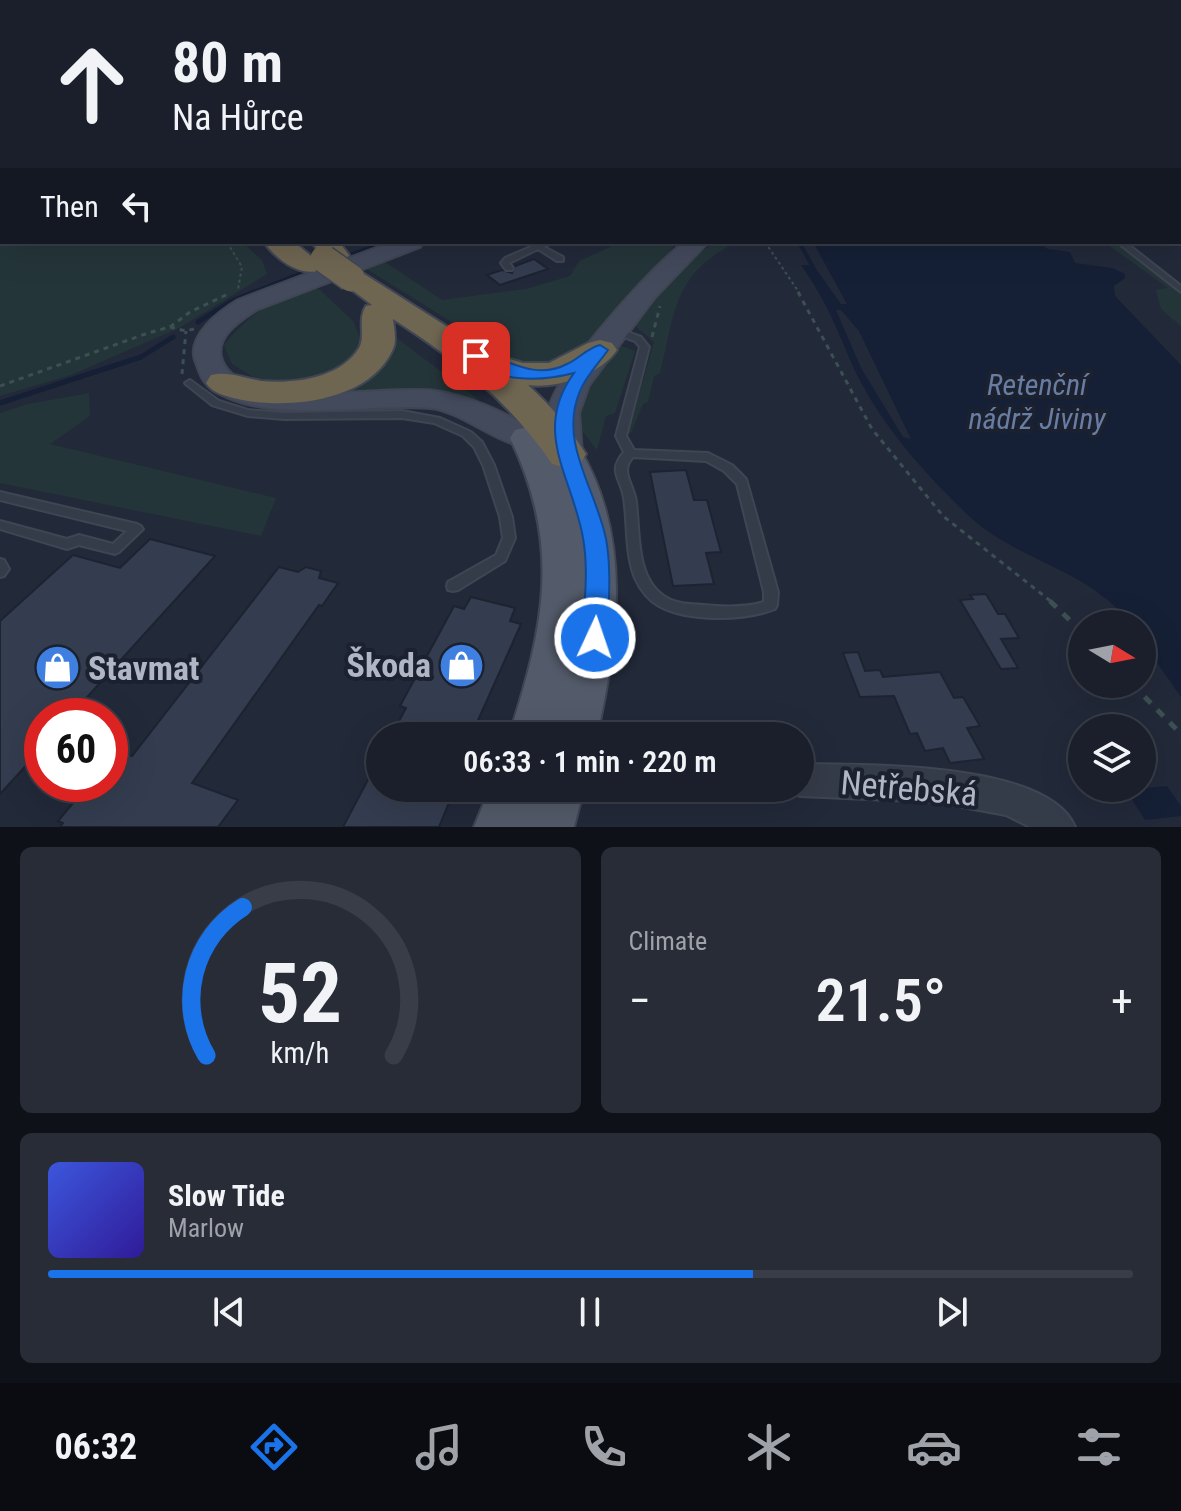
<!DOCTYPE html>
<meta charset="utf-8">
<style>
:root{--surface:#1a1f2b;--page:#272c37;--text:#f1f3f6;--muted:#9fa2a9;--line:#383d47;--accent:#1a73e8}
body{margin:0;font-family:"Roboto Condensed",sans-serif;background:var(--page);color:var(--text);height:100vh;display:flex;flex-direction:column;font-size:30px;white-space:nowrap}
*{box-sizing:border-box;margin:0}
p{font-size:26px;color:var(--muted)}
.icon{flex:none;width:44px;height:44px;fill:none;stroke:currentColor;stroke-width:2;stroke-linecap:round;stroke-linejoin:round}
.map{position:relative;height:827px;overflow:hidden}
.details{display:flex;flex-direction:column;gap:20px;padding:20px;background:#0e1118;flex:1}
.details>*{flex:none}
.top-card{position:absolute;left:0px;top:0px;width:1182px;height:244px;box-shadow:0 8px 32px #0002,0 0 0 2px var(--line);background:#1a1f2b;color:var(--text);overflow:hidden}
.needle{width:52px;rotate:100deg}
.fabs{position:absolute;left:1068px;top:610px;display:grid;gap:16px}
.fabs a{display:grid;place-items:center;width:88px;height:88px;border-radius:50%;background:var(--surface);box-shadow:0 8px 32px #0002,0 0 0 2px var(--line);font-size:40px}
.speed{position:absolute;left:24px;top:698px;display:flex;gap:16px;font-size:40px;font-weight:700;text-align:center}
.speed>*{display:grid;place-content:center;width:104px;height:104px;border-radius:50%;background:var(--surface);box-shadow:0 8px 32px #0002,0 0 0 2px var(--line);line-height:1}
.speed .limit{border:12px solid #d22;background:#fff;color:#111}
.pin{position:absolute;display:grid;place-items:center;width:68px;height:68px;color:#fff;margin:-34px;border-radius:16px;box-shadow:0 4px 12px #0006}
.me{position:absolute;width:88px;margin:-44px;rotate:3deg;stroke-linejoin:round;filter:drop-shadow(0 0 6px #0008)}
.turn{display:flex;align-items:center;gap:28px;height:168px;padding:0 40px;font-size:36px}
.turn .icon{width:104px;height:104px;stroke-width:2.5}
.turn b{display:block;font-size:56px;line-height:68px}
.then{display:flex;align-items:center;height:76px;padding:0 40px;background:#0003;gap:16px;font-size:30px}
.big{font-size:60px;font-weight:600;line-height:1.1}
.details .card{flex:1;display:flex;flex-direction:column;justify-content:center;gap:12px;min-width:0;padding:0 28px;border-radius:12px;background:var(--page)}
.details .dial{align-items:center;gap:0}
.dial svg{height:208px;overflow:visible;fill:none;stroke:var(--line);stroke-width:7;stroke-linecap:round;text-anchor:middle}
.dial text{fill:var(--text);stroke:none}
.song{display:flex;align-items:center;gap:24px}
.cover{width:96px;height:96px;border-radius:12px;background:linear-gradient(135deg,hsl(230 70% 55%),hsl(250 70% 35%))}
.played{height:8px;border-radius:4px;background:linear-gradient(90deg,var(--accent) 65%,var(--line) 65%)}
.keys{display:flex;justify-content:space-around;direction:ltr}
.heat{display:flex;justify-content:space-between;align-items:center;font-size:44px;direction:ltr}
.details .tiles{flex:1;display:grid;gap:20px;grid-template-columns:1fr 1fr}
.card:last-child{grid-column:span 2}
.trip{position:absolute;left:366px;top:722px;width:448px;height:80px;border-radius:40px;background:var(--surface);box-shadow:0 8px 32px #0002,0 0 0 2px var(--line);font-weight:600;line-height:80px;text-align:center}
.tabs{display:flex;height:128px;justify-content:space-around;align-items:center;background:#0a0c11;color:var(--muted)}
.tabs .icon{width:56px;height:56px}
.tabs .on{color:var(--accent)}
.tabs b{font-size:36px;color:var(--text)}
.map>svg:first-child{display:block}
.green{fill:#24353a}
.water{fill:#152036;fill-rule:evenodd}
.lines{fill:none;stroke-linecap:round;stroke-linejoin:round}
.stream-far1{stroke:#152036;stroke-width:4}
.stream{stroke:#152036;stroke-width:5}
.building{fill:#343d50;stroke:#1d2330;stroke-width:2}
.lane-casing{stroke:#3f4553;stroke-width:4}
.street-casing{stroke:#3f4553;stroke-width:4}
.secondary-casing{stroke:#3f4553;stroke-width:4}
.primary-casing{stroke:#3f4553;stroke-width:4}
.highway-casing{stroke:#404654;stroke-width:4}
.path-far2{stroke:#3c4f52;stroke-width:2;stroke-dasharray:3 3;stroke-linecap:butt}
.path-far1{stroke:#3c4f52;stroke-width:3;stroke-dasharray:5 5;stroke-linecap:butt}
.path{stroke:#3c4f52;stroke-width:5;stroke-dasharray:9 9;stroke-linecap:butt}
.lane{fill:#353c49;fill-rule:evenodd}
.street{fill:#353c49;fill-rule:evenodd}
.secondary{fill:#434a5c;fill-rule:evenodd}
.primary{fill:#535a69;fill-rule:evenodd}
.highway{fill:#6f6652;fill-rule:evenodd}
.highway-bridge-casing{stroke:#404654;stroke-width:30;stroke-linecap:butt}
.highway-bridge{stroke:#6f6652;stroke-width:27}
.route{fill:#1a73e8;stroke:#114b97;stroke-width:2}
.labels{text-anchor:middle;stroke-width:8;stroke-linejoin:round;paint-order:stroke}
.water-label{font-size:30px;font-style:italic;fill:#697da4;stroke:#1b212e}
.near-poi-label{font-size:34px;font-weight:bold;fill:#b0b6c6;stroke:#1b212e;text-anchor:end}
.near-street-label{font-size:34px;fill:#b0b6c6;stroke:#1b212e}
</style>
<div class="map">
<svg width="1181" height="827" viewBox="0 0 1181 827">
<rect width="100%" height="100%" fill="#222939"/>
<g class="green">
<polygon points="0,108 2,242 242,242 262,260 267,274 179,328 71,375 0,396"/>
<polygon points="621,242 678,242 581,352 556,365 514,361 365,268 382,260 442,300 526,289 570,276 579,261"/>
<path d="M 717,242 L 728,242 L 729,246 C 672,278 675,314 660,373 L 654,376 L 648,402 L 643,404 L 631,433 L 628,433 L 654,342 L 634,325 C 659,295 681,260 717,242 Z"/>
<polygon points="1104,242 1118,242 1181,293 1181,326 1161,309 1156,290 1168,288"/>
<path d="M 308,285 L 320,290 L 354,322 L 363,347 L 351,366 L 320,381 L 264,384 L 232,364 L 224,345 C 251,312 270,303 308,285 Z"/>
<polygon points="394,336 479,400 426,390 332,392"/>
<polygon points="619,345 635,351 615,413 606,416 597,450 576,423 588,384"/>
<polygon points="89,393 90,416 50,444 276,498 261,536 0,483 0,413 28,404"/>
</g>
<g class="water">
<path d="M 813,242 L 1036,242 L 1048,249 L 1070,252 L 1075,263 L 1112,268 L 1125,274 L 1125,278 L 1114,286 L 1115,296 L 1181,365 L 1181,697 L 1142,641 L 1142,624 L 1130,624 C 1092,570 1016,561 969,516 C 922,471 878,422 851,362 C 835,324 825,299 801,265 L 813,265 L 841,304 L 847,304 ZM 836,310 L 841,310 L 859,331 L 911,439 L 903,437 L 861,368 Z"/>
<polygon points="1167,786 1181,806 1181,816 1145,820 1126,790"/>
</g>
<g class="lines">
<g class="stream-far1">
<polyline points="799,242 814,269"/>
<polyline points="344,257 387,242"/>
<polyline points="249,294 309,270"/>
</g>
<g class="stream">
<polyline points="198,322 230,302 254,292"/>
<polyline points="0,403 141,357 173,337"/>
</g>
</g>
<g class="building">
<polygon points="534,259 548,269 500,285 487,275 502,270 512,273 515,266"/>
<polygon points="686,470 694,500 707,500 721,552 706,553 714,584 673,586 650,472"/>
<polygon points="150,539 215,556 70,716 42,716 42,748 0,794 0,621 73,555 120,568"/>
<polygon points="279,567 298,572 306,567 321,571 319,578 338,583 322,606 319,605 192,783 238,800 218,827 60,827 63,823 58,821 89,784 110,784 110,758 116,751 132,756"/>
<polygon points="986,594 998,614 1005,614 1019,638 1001,639 1018,668 1001,669 960,600 973,599 970,595"/>
<polygon points="471,597 515,608 510,621 521,624 471,736 391,736 406,708 400,706 454,606 464,609"/>
<polygon points="858,652 865,671 880,670 883,677 940,672 954,698 963,697 980,726 967,728 984,759 950,763 943,748 925,751 917,733 910,734 894,696 860,697 843,653"/>
<polygon points="380,757 380,788 455,788 439,827 343,827"/>
</g>
<g class="lines">
<defs>
<g id="lane">
<rect x="1180" y="114" width="1" height="2"/>
<rect x="1180" y="124" width="1" height="4"/>
<rect x="1180" y="134" width="1" height="4"/>
<rect x="1180" y="142" width="1" height="4"/>
<polygon points="542,242 552,242 544,247 563,257 563,261 557,261 538,249 511,262 509,263 513,268 512,270 506,270 501,263 505,258"/>
<polygon points="1117,242 1125,242 1181,286 1181,292"/>
<path d="M 616,328 L 641,337 L 649,347 L 626,436 L 634,450 L 708,453 L 732,465 L 746,479 L 778,592 L 777,605 L 775,609 C 744,621 688,622 659,606 C 648,600 640,589 635,578 C 625,553 628,524 624,498 C 621,478 607,472 624,452 L 616,436 L 640,347 L 635,341 L 613,333 L 612,331 L 613,329 ZM 633,457 L 706,461 L 724,471 L 737,484 L 764,592 L 764,602 C 744,608 723,607 703,605 C 691,604 677,604 667,598 C 635,580 640,533 636,502 C 634,484 619,472 633,457 Z"/>
<polygon points="190,380 219,401 248,410 284,413 402,411 440,418 471,432 482,442 494,465 512,517 515,538 505,561 458,590 453,591 448,590 447,586 448,582 496,555 503,538 500,517 483,465 474,447 463,436 434,423 402,418 284,419 248,416 212,405 187,385 185,383"/>
<polygon points="0,492 137,524 141,526 143,529 119,552 115,554 79,545 67,549 0,529 0,521 67,539 79,535 113,544 127,531 0,500"/>
<polygon points="0,559 4,560 9,569 4,576 0,577"/>
</g>
<path id="street" d="M 800,764 C 862,765 1048,761 1075,827 L 1030,827 L 1006,815 L 936,802 L 800,796 L 787,788 L 800,788 Z"/>
<g id="secondary">
<path d="M 392,242 L 423,242 L 420,247 L 256,310 C 241,320 216,335 221,357 C 235,414 390,384 435,391 C 472,396 505,414 538,431 L 543,438 L 538,445 C 507,454 466,412 431,408 C 372,402 251,429 205,382 C 200,377 198,367 195,360 C 187,335 220,311 238,300 Z"/>
<path d="M 684,242 L 708,242 L 655,297 L 589,385 L 579,413 L 582,454 L 577,462 L 566,465 L 555,462 C 545,446 545,419 551,402 C 566,361 649,271 684,242 Z"/>
</g>
<g id="primary">
<path d="M 527,427 L 539,430 L 551,451 L 554,446 L 566,442 L 578,446 C 633,536 618,638 597,736 L 509,736 C 544,627 562,545 510,438 L 515,430 Z"/>
<polygon points="490,788 584,788 574,827 474,827"/>
</g>
<g id="highway">
<rect x="1180" y="219" width="1" height="16"/>
<path d="M 264,242 L 294,242 L 322,265 L 318,271 C 298,276 275,258 264,242 Z"/>
<polygon points="312,242 339,242 349,255 345,261 335,263 325,261"/>
<path d="M 351,269 L 361,272 L 487,352 L 523,363 L 549,363 L 588,343 L 600,340 L 612,343 L 617,350 C 600,375 557,389 528,385 C 550,405 570,428 586,454 L 580,464 L 566,468 L 552,464 C 510,401 455,359 393,319 C 394,327 397,341 393,349 C 370,402 286,410 238,399 C 226,396 213,394 206,383 L 211,375 C 229,371 243,378 261,381 C 292,384 340,379 359,348 C 366,336 357,319 366,306 L 372,305 L 336,278 L 341,272 Z"/>
</g>
</defs>
<use href="#lane" class="lane-casing"/>
<use href="#street" class="street-casing"/>
<use href="#secondary" class="secondary-casing"/>
<use href="#primary" class="primary-casing"/>
<use href="#highway" class="highway-casing"/>
<g class="path-far2">
<polyline points="227,242 242,267 238,289"/>
<polyline points="765,242 800,294"/>
</g>
<g class="path-far1">
<polyline points="798,292 872,429 943,516 1053,603"/>
<polyline points="170,327 190,312 228,294"/>
<polyline points="652,337 660,306"/>
<polyline points="182,374 186,331"/>
<polyline points="0,386 148,333 170,327 186,331 194,329"/>
</g>
<g class="path">
<polyline points="1050,601 1082,632"/>
<polyline points="1132,684 1181,734"/>
</g>
<use href="#lane" class="lane"/>
<use href="#street" class="street"/>
<use href="#secondary" class="secondary"/>
<use href="#primary" class="primary"/>
<use href="#highway" class="highway"/>
<defs>
<polyline id="highway-bridge" points="324,259 351,278"/>
</defs>
<use href="#highway-bridge" class="highway-bridge-casing"/>
<use href="#highway-bridge" class="highway-bridge"/>
</g>
<linearGradient id="sky" x2="0" y2="1"><stop stop-color="#13171f"/><stop offset="0.48" stop-color="#3e495f"/><stop offset="1" stop-color="#3e495f" stop-opacity="0"/></linearGradient>
<rect width="1181" height="223" fill="url(#sky)"/>
<path class="route" d="M 600,345 L 608,350 C 599,363 586,376 580,391 C 558,442 596,489 606,539 C 612,571 608,605 608,638 L 604,646 L 595,649 L 586,646 L 582,638 C 584,605 589,571 583,538 C 573,478 531,432 574,373 C 540,382 495,383 468,356 L 476,351 C 507,359 535,381 567,364 C 579,359 587,348 600,345 Z"/>
<defs>
<symbol id="shop-disc" viewBox="-11 -11 22 22"><circle r="9.5" fill="#3f7fe0" stroke="#1b212e"/><path d="M-5-2.5h2.3a2.7 3.5 0 0 1 5.4 0H5L5.5 6h-11ZM-1.5-2.5h3a1.5 2.3 0 0 0-3 0Z" fill="#fff"/></symbol>
</defs>
<g fill-rule="evenodd">
<use href="#shop-disc" x="436" y="640" width="51" height="51"/>
<use href="#shop-disc" x="32" y="642" width="51" height="51"/>
</g>
<g class="labels">
<g class="water-label">
<text x="1037" y="395">Retenční<tspan x="1037" dy="34">nádrž Jiviny</tspan></text>
</g>
<g class="near-poi-label">
<text x="431" y="677">Škoda</text>
<text x="88" y="680" text-anchor="start">Stavmat</text>
</g>
<g class="near-street-label">
<text transform="translate(909 788) rotate(5)" y="12">Netřebská</text>
</g>
</g>
</svg>
<div class="fabs">
<a><svg class="needle" viewBox="-14 -14 28 28"><path d="M0-13l5 13h-10z" fill="#e53935"/><path d="M0 13l5-13h-10z" fill="#9fa2a9"/></svg></a>
<a><svg class="icon" aria-label="layers" viewBox="0 0 24 24"><path d="M12 4l9 5-9 5-9-5zM3 14l9 5 9-5"/></svg></a>
</div>
<div class="speed"><div class="limit">60</div></div>
<div class="pin" style="left:476px;top:356px;background:#d93025"><svg class="icon" aria-label="arrive" viewBox="0 0 24 24"><path d="M6 21V4h12l-3 4 3 4H6"/></svg></div>
<svg class="me" style="left:595px;top:638px" viewBox="-20 -20 40 40"><circle r="17" fill="#1a73e8" stroke="#fff" stroke-width="3"/><path d="M0-11L8 9 0 5-8 9z" fill="#fff"/></svg>
<div class="trip">06:33 · 1 min · 220 m</div>
<div class="top-card">
<div class="turn"><svg class="icon" aria-label="ahead" viewBox="0 0 24 24"><path d="M12 20V5M6 11l6-6 6 6"/></svg><div><b>80 m</b>Na Hůrce</div></div>
<div class="then">Then<svg class="icon" aria-label="left" viewBox="0 0 24 24"><path d="M17 20v-9H6M10 6l-5 5 5 5"/></svg></div>
</div>
</div>
<section class="details">
<div class="tiles">
<div class="card dial"><svg viewBox="0 0 100 80">
<path d="M14 69A42 42 0 1 1 86 69"/>
<path d="M14 69A42 42 0 0 1 28 12" stroke="#1a73e8"/>
<text x="50" y="56" font-size="32" font-weight="700">52</text>
<text x="50" y="72" font-size="11">km/h</text>
</svg></div>
<div class="card"><p>Climate</p>
<div class="heat"><a>−</a><b class="big">21.5°</b><a>+</a></div>
</div>
<div class="card">
<div class="song"><i class="cover"></i><div><b>Slow Tide</b><p>Marlow</p></div></div>
<div class="played"></div>
<div class="keys"><svg class="icon" aria-label="previous" viewBox="0 0 24 24"><path d="M18 5L8 12l10 7zM5 5v14"/></svg><svg class="icon" aria-label="pause" viewBox="0 0 24 24"><path d="M8 5v14M16 5v14"/></svg><svg class="icon" aria-label="next" viewBox="0 0 24 24"><path d="M6 5l10 7-10 7zM19 5v14"/></svg></div>
</div>
</div>
</section>
<nav class="tabs">
<b>06:32</b>
<svg class="icon on" aria-label="directions" viewBox="0 0 24 24"><path d="M12 3l9 9-9 9-9-9zM9 14v-3h6M13 9l2 2-2 2"/></svg>
<svg class="icon" aria-label="music" viewBox="0 0 24 24"><path d="M9 18V5l10-2v13"/><circle cx="6" cy="18" r="3"/><circle cx="16" cy="16" r="3"/></svg>
<svg class="icon" aria-label="phone" viewBox="0 0 24 24"><path d="M5 4h4l2 5-3 2q2 4 5 5l2-3 5 2v4C11 20 4 13 5 4z"/></svg>
<svg class="icon" aria-label="climate" viewBox="0 0 24 24"><path d="M12 3v18M4 7l16 10M4 17L20 7"/></svg>
<svg class="icon" aria-label="car" viewBox="0 0 24 24"><path d="M5 17H2v-5l4-1 3-4h7l3 4 3 1v5h-3M9 17h6M6 11h13"/><circle cx="7" cy="17" r="2"/><circle cx="17" cy="17" r="2"/></svg>
<svg class="icon" aria-label="filters" viewBox="0 0 24 24"><path d="M4 7h16M4 17h16"/><circle cx="9" cy="7" r="2"/><circle cx="15" cy="17" r="2"/></svg>
</nav>
